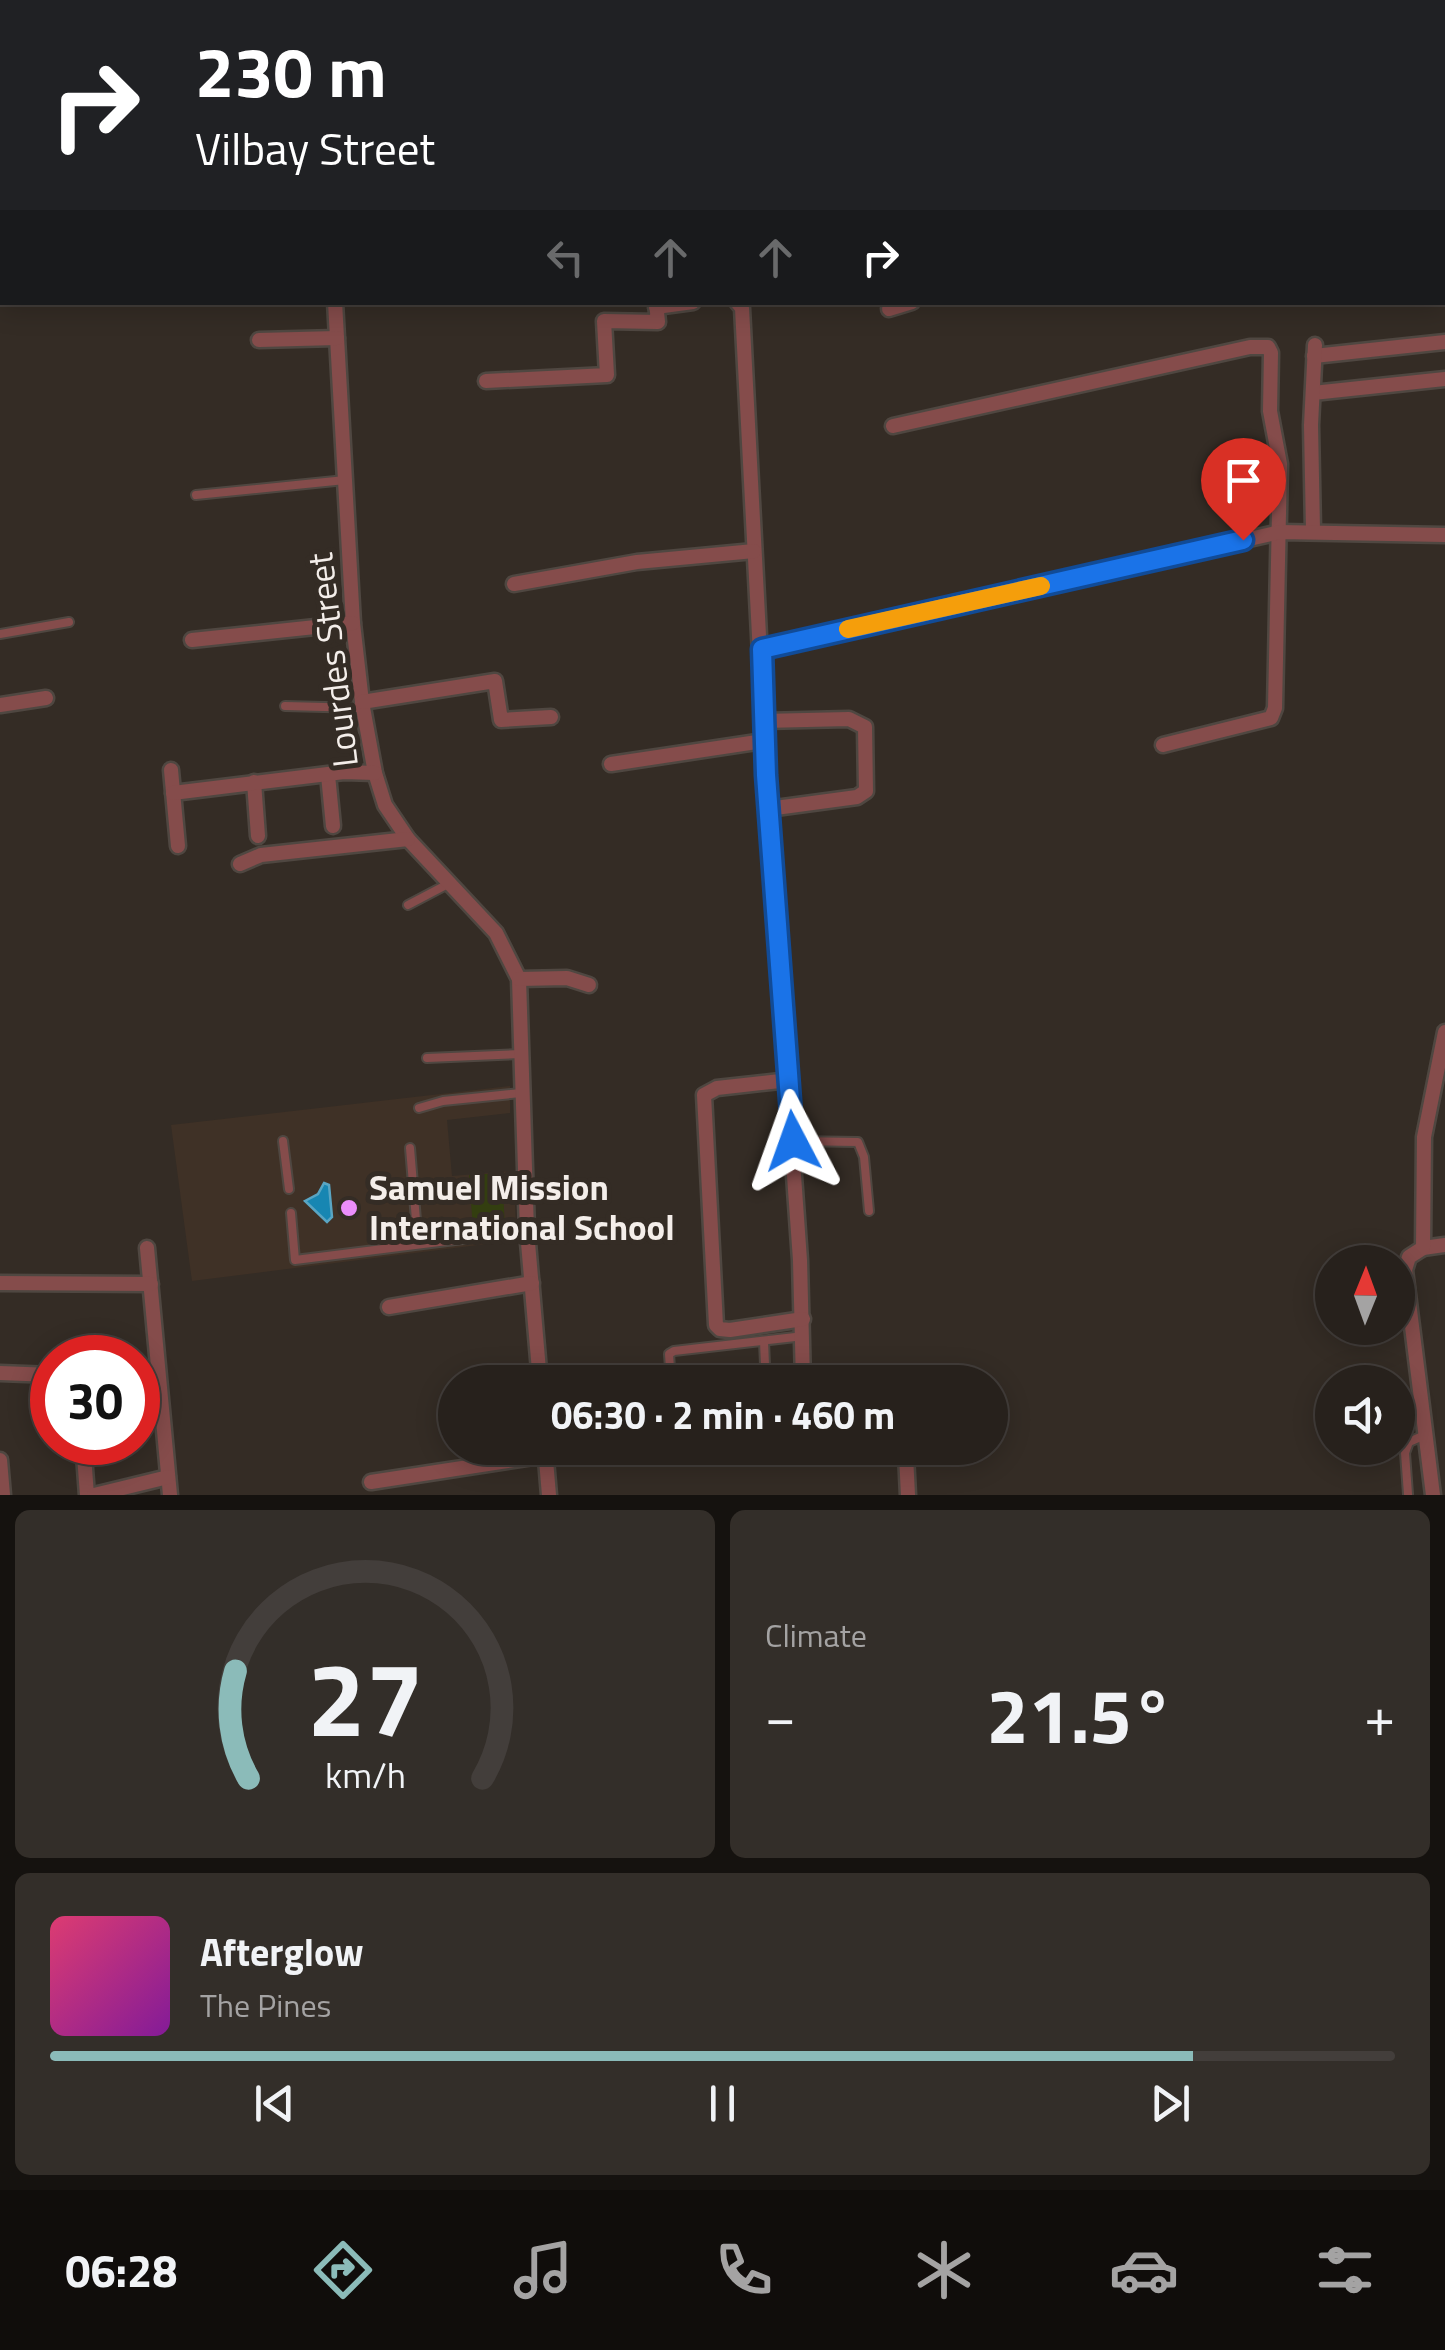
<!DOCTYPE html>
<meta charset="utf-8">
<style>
:root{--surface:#27211c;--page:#332e29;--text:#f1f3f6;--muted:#a4a3a3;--line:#433e3b;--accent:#8bbbb9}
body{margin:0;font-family:"Titillium Web",sans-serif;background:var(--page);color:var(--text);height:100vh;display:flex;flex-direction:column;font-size:38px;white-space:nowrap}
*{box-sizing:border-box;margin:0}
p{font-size:32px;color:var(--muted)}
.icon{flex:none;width:55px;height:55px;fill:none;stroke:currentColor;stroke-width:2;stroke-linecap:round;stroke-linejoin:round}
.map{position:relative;height:1495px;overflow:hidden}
.details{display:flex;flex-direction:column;gap:15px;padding:15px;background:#15120f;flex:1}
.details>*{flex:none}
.hud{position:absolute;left:0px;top:0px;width:1445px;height:305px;box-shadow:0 5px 25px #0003,0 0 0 2px var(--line);background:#202124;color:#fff;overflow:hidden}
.needle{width:65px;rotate:1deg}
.fabs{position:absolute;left:1315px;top:1245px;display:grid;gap:20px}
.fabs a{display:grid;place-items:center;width:100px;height:100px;border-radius:50%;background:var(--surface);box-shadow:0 5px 25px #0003,0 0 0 2px var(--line);font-size:50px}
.speed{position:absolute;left:30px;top:1335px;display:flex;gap:20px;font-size:50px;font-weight:700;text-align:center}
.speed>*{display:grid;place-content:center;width:130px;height:130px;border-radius:50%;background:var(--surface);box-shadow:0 5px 25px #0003,0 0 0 2px var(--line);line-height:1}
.speed .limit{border:15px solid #d22;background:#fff;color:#111}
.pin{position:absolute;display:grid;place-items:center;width:85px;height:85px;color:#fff;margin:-102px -42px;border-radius:50% 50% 50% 0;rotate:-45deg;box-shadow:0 0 10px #0007}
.pin .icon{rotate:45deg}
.me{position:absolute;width:110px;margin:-55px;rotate:356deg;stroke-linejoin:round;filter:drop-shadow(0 0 8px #0008)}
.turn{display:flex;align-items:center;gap:35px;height:210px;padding:0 30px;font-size:45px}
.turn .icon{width:130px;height:130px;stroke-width:2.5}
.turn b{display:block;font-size:70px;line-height:85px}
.lanes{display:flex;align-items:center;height:95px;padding:0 30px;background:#0003;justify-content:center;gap:50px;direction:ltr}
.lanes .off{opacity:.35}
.big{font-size:75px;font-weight:700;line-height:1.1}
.details .widget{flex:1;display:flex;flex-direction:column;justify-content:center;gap:15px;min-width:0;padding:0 35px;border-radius:15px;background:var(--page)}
.details .dial{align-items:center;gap:0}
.dial svg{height:260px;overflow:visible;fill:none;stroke:var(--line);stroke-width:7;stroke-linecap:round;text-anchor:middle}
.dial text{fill:var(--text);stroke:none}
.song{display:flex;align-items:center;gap:30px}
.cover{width:120px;height:120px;border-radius:15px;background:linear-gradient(135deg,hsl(340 70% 55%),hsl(290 70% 35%))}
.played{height:10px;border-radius:5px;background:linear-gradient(90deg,var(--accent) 85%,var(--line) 85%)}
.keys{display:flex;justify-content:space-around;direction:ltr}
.heat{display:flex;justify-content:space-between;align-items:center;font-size:55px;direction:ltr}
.details .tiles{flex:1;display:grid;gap:15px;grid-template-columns:1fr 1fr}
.widget:last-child{grid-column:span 2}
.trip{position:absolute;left:438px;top:1365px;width:570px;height:100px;border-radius:50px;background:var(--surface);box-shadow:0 5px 25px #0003,0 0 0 2px var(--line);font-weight:700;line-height:100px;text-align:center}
.tab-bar{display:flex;height:160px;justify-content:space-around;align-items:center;background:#100d0b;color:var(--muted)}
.tab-bar .icon{width:70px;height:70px}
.tab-bar .on{color:var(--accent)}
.tab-bar b{font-size:45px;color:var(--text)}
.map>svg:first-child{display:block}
.built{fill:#3f3126}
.green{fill:#333e10}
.water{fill:#1786b2;stroke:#59a5c3;stroke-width:2.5}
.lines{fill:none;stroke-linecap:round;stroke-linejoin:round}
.lane-casing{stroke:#4f4741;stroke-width:12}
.street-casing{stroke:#4f4741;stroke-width:19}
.primary-casing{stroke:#4f4741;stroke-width:28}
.lane{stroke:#854c4b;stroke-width:8}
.street{stroke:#854c4b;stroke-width:14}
.primary{stroke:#d96467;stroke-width:22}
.route-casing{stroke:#114b97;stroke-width:25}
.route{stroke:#1a73e8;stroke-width:18}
.slow{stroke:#f59e0b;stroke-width:18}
.poi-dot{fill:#eb8dfb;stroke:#342c25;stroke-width:4}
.labels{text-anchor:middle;stroke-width:10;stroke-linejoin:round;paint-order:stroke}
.street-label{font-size:35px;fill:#f4eeea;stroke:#342c25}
.poi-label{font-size:35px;font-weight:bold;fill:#f4eeea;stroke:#342c25;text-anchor:start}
</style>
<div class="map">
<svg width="1445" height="1495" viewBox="0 0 1445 1495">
<rect width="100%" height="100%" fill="#342c25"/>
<polygon class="built" points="510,1086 510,1113 447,1120 452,1176 513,1171 517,1240 192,1281 171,1125"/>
<polygon class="green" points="502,1173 505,1227 473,1229 469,1175"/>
<polygon class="water" points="324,1183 329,1185 332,1217 327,1222 305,1201 318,1194"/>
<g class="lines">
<defs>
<g id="lane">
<polyline points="3,0 4,2"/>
<polyline points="1038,0 1039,2"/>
<polyline points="1367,0 1367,2"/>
<polyline points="196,495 345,480"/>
<polyline points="0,634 69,622"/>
<polyline points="285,706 363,708"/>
<polyline points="408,905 448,884"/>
<polyline points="427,1058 521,1054"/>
<polyline points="419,1108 443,1101 521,1093"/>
<polyline points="283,1141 289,1189"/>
<polyline points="793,1141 858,1142 864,1157 869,1211"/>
<polyline points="410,1148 418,1244"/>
<polyline points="291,1213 295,1260 527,1231"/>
<polyline points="671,1382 669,1354 674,1351 804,1336"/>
<polyline points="760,1382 765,1365 764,1341"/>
<polyline points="755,1448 759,1456 802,1449"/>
<polyline points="1408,1494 1405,1453 1409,1442 1425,1435"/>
</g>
<g id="street">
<polyline points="495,0 496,2"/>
<polyline points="876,0 877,2"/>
<polyline points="1271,0 1271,2"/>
<polyline points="799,2 801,0"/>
<polyline points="985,2 986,0"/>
<polyline points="335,302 353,623 362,702 375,773 385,805 408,839 496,933 519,979 527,1231 540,1382"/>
<polyline points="737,302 742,308 768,809 800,1260 803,1382"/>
<polyline points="656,307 693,302"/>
<polyline points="889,309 912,302"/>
<polyline points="259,340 337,338"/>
<polyline points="1314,356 1445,342"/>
<polyline points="486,381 607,375 604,321 658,322 656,302"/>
<polyline points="1313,393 1445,379"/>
<polyline points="893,426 1250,347 1268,347 1271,353 1270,411 1280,464 1275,708 1271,718 1163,745"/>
<polyline points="1313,530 1311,425 1315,345"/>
<polyline points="514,584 637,562 754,551"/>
<polyline points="192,640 353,623"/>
<polyline points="762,649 1280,532 1445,535"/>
<polyline points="362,702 495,681 501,720 551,717"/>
<polyline points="0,705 46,698"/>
<polyline points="763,721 849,719 865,727 866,791 857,797 768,809"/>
<polyline points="611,764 764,741"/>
<polyline points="171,770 178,846"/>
<polyline points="328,775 333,826"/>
<polyline points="254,782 258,836"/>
<polyline points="173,793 344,772 375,773"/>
<polyline points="240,864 261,855 408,839"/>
<polyline points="519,979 567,978 589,985"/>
<polyline points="789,1080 717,1088 704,1095 716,1325 720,1329 730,1330 803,1319"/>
<polyline points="147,1248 170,1495"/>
<polyline points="1423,1248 1445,1245"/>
<polyline points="0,1283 151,1284"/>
<polyline points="389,1307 532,1283"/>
<polyline points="0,1373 52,1375"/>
<polyline points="83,1442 87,1495"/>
<polyline points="545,1448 549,1495"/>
<polyline points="844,1448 881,1448"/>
<polyline points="896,1448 906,1455 908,1495"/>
<polyline points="802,1449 802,1448"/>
<polyline points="0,1460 3,1495"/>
<polyline points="371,1482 546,1455"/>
<polyline points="94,1495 168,1477"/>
<polyline points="1433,1495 1405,1270 1409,1257 1423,1248 1424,1137 1445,1032"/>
</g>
<g id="primary">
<polyline points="669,2 674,0"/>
<polyline points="0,192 2,192"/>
</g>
</defs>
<use href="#lane" class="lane-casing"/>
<use href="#street" class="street-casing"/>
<use href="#primary" class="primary-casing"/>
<use href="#lane" class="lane"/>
<use href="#street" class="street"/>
<use href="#primary" class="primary"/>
</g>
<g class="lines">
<defs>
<polyline id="route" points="793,1141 766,775 762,649 1243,540"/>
</defs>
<use href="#route" class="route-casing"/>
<use href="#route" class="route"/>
<polyline class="slow" points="848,629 1041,586"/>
</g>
<circle class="poi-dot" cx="349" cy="1208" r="10"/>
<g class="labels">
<g class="street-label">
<text transform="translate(333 660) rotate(-97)" y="12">Lourdes Street</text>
</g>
<g class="poi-label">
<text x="369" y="1200">Samuel Mission<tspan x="369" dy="40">International School</tspan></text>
</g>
</g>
</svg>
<div class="fabs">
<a><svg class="needle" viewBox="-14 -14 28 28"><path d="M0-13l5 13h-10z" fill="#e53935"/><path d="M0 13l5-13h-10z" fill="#a4a3a3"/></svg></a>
<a><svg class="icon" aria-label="sound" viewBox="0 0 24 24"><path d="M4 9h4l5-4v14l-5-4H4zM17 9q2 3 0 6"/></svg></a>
</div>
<div class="speed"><div class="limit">30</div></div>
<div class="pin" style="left:1243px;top:540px;background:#d93025"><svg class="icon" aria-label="arrive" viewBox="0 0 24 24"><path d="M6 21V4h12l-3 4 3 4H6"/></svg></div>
<svg class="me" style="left:793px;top:1141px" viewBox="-20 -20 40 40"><path d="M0-17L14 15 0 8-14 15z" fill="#1a73e8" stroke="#fff" stroke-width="4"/></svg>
<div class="trip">06:30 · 2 min · 460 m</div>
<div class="hud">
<div class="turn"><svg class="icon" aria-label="right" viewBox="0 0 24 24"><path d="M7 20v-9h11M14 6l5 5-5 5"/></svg><div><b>230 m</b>Vilbay Street</div></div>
<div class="lanes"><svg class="icon off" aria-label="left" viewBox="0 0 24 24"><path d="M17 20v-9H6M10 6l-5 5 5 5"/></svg><svg class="icon off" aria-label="ahead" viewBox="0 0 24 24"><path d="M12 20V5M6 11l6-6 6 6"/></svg><svg class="icon off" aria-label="ahead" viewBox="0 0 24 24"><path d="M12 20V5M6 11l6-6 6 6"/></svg><svg class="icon" aria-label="right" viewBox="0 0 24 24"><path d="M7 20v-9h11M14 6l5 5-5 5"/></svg></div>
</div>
</div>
<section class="details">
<div class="tiles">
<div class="widget dial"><svg viewBox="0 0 100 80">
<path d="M14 69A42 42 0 1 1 86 69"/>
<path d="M14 69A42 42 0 0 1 10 36" stroke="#8bbbb9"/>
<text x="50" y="56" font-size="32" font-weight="700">27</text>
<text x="50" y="72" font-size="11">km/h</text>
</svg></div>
<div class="widget"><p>Climate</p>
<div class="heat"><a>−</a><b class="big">21.5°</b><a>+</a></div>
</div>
<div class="widget">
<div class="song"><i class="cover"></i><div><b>Afterglow</b><p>The Pines</p></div></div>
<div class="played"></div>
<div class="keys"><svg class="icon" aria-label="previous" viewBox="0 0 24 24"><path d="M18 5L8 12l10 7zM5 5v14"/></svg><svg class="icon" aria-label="pause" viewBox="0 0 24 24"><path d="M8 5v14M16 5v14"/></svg><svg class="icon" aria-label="next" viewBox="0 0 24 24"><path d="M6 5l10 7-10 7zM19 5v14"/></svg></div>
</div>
</div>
</section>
<nav class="tab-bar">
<b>06:28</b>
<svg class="icon on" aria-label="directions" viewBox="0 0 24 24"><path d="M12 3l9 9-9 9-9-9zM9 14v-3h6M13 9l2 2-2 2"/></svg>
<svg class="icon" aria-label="music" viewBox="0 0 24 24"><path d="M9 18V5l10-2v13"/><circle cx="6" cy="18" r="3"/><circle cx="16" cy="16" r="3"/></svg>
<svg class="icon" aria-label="phone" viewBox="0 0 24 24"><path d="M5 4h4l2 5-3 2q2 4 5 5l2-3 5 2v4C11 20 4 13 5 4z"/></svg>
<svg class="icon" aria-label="climate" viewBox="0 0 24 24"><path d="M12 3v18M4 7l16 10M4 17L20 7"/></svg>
<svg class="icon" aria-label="car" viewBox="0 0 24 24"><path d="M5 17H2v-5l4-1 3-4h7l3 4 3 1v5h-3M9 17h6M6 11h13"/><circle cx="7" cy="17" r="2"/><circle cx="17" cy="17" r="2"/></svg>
<svg class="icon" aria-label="filters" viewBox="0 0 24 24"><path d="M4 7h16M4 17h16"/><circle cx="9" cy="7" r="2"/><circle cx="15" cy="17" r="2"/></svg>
</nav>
